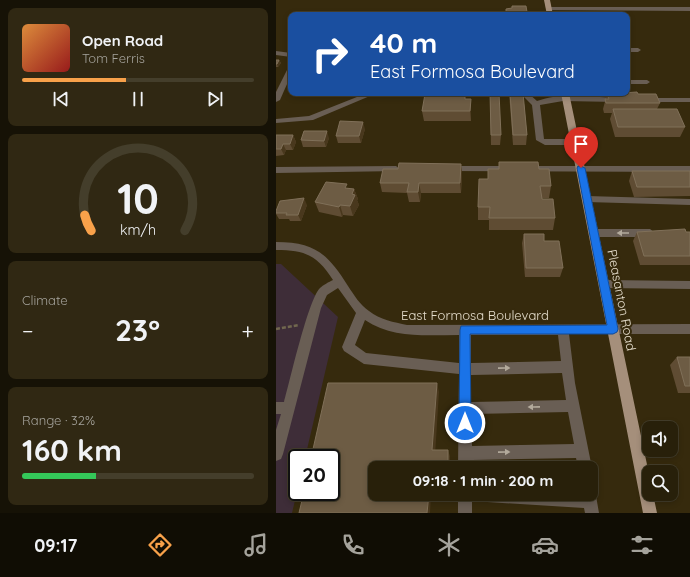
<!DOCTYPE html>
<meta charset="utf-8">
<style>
:root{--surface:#28200a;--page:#302813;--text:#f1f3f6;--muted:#a5a39c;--line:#443e2b;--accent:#f8a14a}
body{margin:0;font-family:Quicksand,sans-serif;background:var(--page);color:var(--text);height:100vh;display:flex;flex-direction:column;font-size:15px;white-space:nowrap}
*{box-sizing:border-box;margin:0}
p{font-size:13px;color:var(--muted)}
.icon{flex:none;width:22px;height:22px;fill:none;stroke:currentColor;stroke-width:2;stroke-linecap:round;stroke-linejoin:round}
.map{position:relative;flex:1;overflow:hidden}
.drawer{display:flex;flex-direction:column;gap:8px;padding:8px;background:#161206;width:276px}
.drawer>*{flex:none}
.hud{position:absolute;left:12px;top:12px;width:342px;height:84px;border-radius:8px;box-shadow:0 2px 6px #0003,0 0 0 1px var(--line);background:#1a4fa0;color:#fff;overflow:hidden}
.controls{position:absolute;left:366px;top:421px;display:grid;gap:8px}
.controls a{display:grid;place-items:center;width:36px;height:36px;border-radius:8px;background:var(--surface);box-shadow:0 2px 6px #0003,0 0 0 1px var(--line);font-size:20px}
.speed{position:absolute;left:12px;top:449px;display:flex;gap:8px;font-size:20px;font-weight:700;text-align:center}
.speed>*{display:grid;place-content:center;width:52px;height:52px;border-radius:50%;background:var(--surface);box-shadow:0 2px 6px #0003,0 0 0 1px var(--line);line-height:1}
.speed .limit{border:2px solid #111;border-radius:6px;background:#fff;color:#111}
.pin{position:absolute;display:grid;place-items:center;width:34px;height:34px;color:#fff;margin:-41px -17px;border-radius:50% 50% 50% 0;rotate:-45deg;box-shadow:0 0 4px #0007}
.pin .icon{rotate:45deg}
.me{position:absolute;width:44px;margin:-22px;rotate:0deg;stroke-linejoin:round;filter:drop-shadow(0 0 3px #0008)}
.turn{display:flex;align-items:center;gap:14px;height:84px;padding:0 16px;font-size:18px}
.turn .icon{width:52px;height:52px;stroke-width:2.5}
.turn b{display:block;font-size:28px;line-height:34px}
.big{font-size:30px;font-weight:800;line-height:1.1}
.drawer .card{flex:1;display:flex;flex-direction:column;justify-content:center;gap:6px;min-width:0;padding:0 14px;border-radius:8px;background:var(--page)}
.drawer .dial{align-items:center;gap:0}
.dial svg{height:104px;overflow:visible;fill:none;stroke:var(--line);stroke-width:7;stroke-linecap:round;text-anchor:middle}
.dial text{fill:var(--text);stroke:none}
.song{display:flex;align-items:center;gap:12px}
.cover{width:48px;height:48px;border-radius:6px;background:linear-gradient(135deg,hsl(30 70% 55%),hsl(0 70% 35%))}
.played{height:4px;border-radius:2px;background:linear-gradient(90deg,var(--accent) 45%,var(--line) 45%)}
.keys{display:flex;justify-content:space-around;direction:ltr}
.heat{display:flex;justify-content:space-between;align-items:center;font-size:22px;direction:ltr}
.charge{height:6px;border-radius:3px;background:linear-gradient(90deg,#34c759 32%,var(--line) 0)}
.trip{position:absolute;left:92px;top:461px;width:230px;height:40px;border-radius:8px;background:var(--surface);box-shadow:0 2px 6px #0003,0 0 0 1px var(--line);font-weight:800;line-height:40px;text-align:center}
.tab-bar{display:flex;height:64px;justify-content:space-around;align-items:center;background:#100d04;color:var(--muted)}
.tab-bar .icon{width:28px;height:28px}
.tab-bar .active{color:var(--accent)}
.tab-bar b{font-size:18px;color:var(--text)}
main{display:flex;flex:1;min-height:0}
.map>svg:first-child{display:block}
.education{fill:#3e2d38}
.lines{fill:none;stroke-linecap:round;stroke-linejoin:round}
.path{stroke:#71674e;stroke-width:2.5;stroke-dasharray:4 2;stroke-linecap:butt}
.minor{fill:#695e54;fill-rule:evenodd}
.major{fill:#a58f7b;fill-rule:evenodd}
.wall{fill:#5f4c33}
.shaded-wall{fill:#49381d}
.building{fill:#6d5c44;stroke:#807059}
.oneway{fill:#b3aa9c}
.route{fill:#1a73e8;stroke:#114b97}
.labels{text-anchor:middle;stroke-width:4;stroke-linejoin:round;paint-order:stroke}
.street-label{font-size:13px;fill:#e5ddcc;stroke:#362a0d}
</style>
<main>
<section class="drawer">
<div class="card">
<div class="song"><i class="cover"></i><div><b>Open Road</b><p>Tom Ferris</p></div></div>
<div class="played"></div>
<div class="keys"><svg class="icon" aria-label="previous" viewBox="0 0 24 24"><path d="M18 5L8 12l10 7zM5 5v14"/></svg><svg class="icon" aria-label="pause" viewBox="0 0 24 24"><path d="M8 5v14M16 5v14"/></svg><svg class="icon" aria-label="next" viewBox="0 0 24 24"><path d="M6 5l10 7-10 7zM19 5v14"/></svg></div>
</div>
<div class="card dial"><svg viewBox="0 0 100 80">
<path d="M14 69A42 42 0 1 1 86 69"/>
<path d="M14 69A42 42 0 0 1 9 57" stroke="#f8a14a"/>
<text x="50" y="56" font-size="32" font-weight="700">10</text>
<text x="50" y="72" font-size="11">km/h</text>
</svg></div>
<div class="card"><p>Climate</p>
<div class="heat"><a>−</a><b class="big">23°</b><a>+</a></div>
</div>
<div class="card"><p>Range · 32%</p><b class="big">160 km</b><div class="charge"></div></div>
</section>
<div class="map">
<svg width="414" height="513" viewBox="0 0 414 513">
<rect width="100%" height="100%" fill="#362a0d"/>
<polygon class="education" points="0,264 5,264 62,317 29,458 21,458 21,492 16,513 0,513"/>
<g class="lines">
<polyline class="path" points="0,329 23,325"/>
<g class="minor">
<polygon points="273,7 414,7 414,11 271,10 271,8"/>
<polygon points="351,48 362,48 365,50 362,52 351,52"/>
<polygon points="0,51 15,53 15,57 0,55"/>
<polygon points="15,66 15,75 4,100 0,102 0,92 12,68"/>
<polygon points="351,80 371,80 374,82 371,84 351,84"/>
<polygon points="91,93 101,93 37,120 0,123 0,119 33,116"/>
<path d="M 244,93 L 252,93 L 261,101 C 285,92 317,97 342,98 L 346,100 L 342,102 L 287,101 L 264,105 L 268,139 L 300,139 L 304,142 L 300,145 L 269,145 L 260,140 L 256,105 Z"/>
<polygon points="367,98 414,98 414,102 370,102 366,100"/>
<polygon points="120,166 124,169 123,171 0,173 0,167"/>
<polygon points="172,166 414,166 414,172 169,171 169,167"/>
<polygon points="311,196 414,199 414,205 311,202 306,199"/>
<polygon points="318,229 374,229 379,233 374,237 318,237 313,233"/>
<path d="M 0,242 C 39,242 52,254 72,286 C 78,295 84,305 93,311 C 104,320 118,322 131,325 L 414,324 L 414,334 L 293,334 L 299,383 L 316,468 L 315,470 L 315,468 L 302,468 L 300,458 L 196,460 L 196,468 L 182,468 L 183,374 L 88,364 L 68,351 L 66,347 L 80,313 L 62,288 L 51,295 L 45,308 L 7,454 L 5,459 L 0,461 L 0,430 L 5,414 L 0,414 L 0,402 L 8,402 C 14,381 32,300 44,288 C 47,285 53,282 57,280 C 41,255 29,250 0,250 ZM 89,320 C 117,339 151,335 183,335 L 183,363 L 90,353 L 79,345 ZM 195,335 L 282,335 L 285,361 L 195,363 ZM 286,373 L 290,400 L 195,402 L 195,375 ZM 292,412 L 298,444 L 196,446 L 195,414 Z"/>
<polygon points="328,280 414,281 414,289 328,288 324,287 323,284 324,281"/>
<polygon points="315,488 319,490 323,513 309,513 308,508 196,501 196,513 182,513 182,494 315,494"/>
</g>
<g class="major">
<polygon points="268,0 274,0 277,15 271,15"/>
<polygon points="285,93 293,93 373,474 373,494 377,494 381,513 367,513"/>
</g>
</g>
<g class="wall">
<polygon points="236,6 251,12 251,15 230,15 230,9 236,8"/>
<polygon points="0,60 3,60 5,63 2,67 0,67"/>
<polygon points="214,93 225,135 224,145 215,145"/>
<polygon points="233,93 247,93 251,135 250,145 237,145"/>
<polygon points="189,94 189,99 195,99 195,121 148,121 146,111"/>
<polygon points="331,94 362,94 384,103 381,109 409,127 404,137 339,137 334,119 336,113 328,113 327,109"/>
<polygon points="89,129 85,143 62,143 60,136"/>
<polygon points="0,135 17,135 20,142 17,150 10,150 8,155 0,156"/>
<polygon points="53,138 50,147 27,147 25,140"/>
<polygon points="223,162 263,169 275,186 273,198 266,198 279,218 277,230 213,230 213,220 202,220 202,207 212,179 223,169"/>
<polygon points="185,164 186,174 185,193 145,193 144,202 133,202 131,193 106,192 104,183 122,169"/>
<polygon points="356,171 414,171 414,196 358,197 353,181"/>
<polygon points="72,188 78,189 82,199 81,200 83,205 77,216 67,215 66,217 43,212 39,202"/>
<polygon points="31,205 25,221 14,221 13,219 3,219 0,214 0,211"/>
<polygon points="361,232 414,232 414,265 364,265 357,241"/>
<polygon points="248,234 268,241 287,268 284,277 249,277 246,243"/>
<polygon points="401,357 414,357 414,393 402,393 394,365"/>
</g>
<g class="shaded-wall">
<polygon points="3,60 5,63 2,67 1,64"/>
<polygon points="195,99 195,121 194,111"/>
<polygon points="87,122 89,129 85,143 83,136"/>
<polygon points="51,131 53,138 50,147 48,141"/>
<polygon points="17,135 20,142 17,150 14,144"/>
<polygon points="7,144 10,150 8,155 5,149"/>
<polygon points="185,164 186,174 185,193 184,183"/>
<polygon points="143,183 145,193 144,202 142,192"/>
<polygon points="78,189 82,199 81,200 83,205 77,216 74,206 76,194"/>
<polygon points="28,198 31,205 25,221 22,215"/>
<polygon points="64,205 67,215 66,217 63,207"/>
<polygon points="161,383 163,392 159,456 156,450"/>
<polygon points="172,450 174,456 174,468 172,468"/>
<polygon points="153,494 155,494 154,513 151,513"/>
</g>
<g class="building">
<polygon points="236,6 250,6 251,12 230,12 230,9 236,8"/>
<polygon points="0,60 3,60 1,64 0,64"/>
<polygon points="361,92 362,94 380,94 384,103 330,103 329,99 333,99 331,94"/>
<polygon points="214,93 223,93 225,135 215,135"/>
<polygon points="234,93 247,93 251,135 237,135"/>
<polygon points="149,94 189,94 189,99 195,99 194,111 146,111"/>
<polygon points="337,109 401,109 409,127 342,127"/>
<polygon points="64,121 87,122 83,136 60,136"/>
<polygon points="28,131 51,131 48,141 25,140"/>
<polygon points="0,135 17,135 14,144 7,144 5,149 0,149"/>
<polygon points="223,162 262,162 263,169 273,169 275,186 264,186 266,199 277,199 279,218 213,218 214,207 202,207 203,179 212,179 212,169 223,169"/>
<polygon points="123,163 185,164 184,183 143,183 142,192 131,192 133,183 104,183 107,169 122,169"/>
<polygon points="356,171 414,171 414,187 361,187"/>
<polygon points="50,182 71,184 69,188 78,189 76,194 79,195 74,206 64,205 63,207 39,202"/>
<polygon points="28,198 22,215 10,215 11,213 0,213 0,211 4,201"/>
<polygon points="409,229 410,232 414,232 414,256 368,256 361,232"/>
<polygon points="248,234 268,234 268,241 283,241 287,268 250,268"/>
<polygon points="401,357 414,357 414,386 409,386"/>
<polygon points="52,383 161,383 156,450 172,450 172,468 99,468 99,494 153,494 151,513 23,513 28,492 55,492 55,458 35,458"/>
</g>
<defs><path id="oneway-solid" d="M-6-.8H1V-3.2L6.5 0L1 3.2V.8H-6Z"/></defs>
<g class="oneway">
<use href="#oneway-solid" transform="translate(347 233) rotate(180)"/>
<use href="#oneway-solid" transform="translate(228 368) rotate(-1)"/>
<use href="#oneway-solid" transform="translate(258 407) rotate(179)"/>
<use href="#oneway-solid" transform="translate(228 452) rotate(-1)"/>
</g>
<polygon class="route" points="302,166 305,166 309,168 342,329 341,332 337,334 194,334 195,423 193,427 189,429 185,427 183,423 184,330 185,326 331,325 301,168"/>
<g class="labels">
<g class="street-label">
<text transform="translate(346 300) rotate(79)" y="5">Pleasanton Road</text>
<text x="199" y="320">East Formosa Boulevard</text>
</g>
</g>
</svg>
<div class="controls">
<a><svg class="icon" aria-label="sound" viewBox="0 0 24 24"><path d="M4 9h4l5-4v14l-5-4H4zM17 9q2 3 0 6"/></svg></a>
<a><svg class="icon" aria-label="search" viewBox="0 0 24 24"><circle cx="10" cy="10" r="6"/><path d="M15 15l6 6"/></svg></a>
</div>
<div class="speed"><div class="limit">20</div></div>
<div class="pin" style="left:305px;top:168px;background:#d93025"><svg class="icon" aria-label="arrive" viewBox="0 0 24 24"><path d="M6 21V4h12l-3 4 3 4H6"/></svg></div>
<svg class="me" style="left:189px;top:423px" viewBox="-20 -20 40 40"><circle r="17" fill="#1a73e8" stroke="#fff" stroke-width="3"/><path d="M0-11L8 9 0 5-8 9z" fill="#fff"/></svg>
<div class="trip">09:18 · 1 min · 200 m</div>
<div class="hud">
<div class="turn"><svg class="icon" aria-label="right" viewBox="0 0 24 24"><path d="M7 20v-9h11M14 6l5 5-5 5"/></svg><div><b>40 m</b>East Formosa Boulevard</div></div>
</div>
</div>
</main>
<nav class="tab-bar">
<b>09:17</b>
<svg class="icon active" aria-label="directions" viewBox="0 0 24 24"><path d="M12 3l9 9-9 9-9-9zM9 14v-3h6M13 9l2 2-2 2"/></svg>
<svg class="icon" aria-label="music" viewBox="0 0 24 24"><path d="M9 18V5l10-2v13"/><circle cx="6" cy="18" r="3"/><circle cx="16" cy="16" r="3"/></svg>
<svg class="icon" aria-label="phone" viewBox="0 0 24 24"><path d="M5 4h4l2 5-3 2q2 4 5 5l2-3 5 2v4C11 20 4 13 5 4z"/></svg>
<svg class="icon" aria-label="climate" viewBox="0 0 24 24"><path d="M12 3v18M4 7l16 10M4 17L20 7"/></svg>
<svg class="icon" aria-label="car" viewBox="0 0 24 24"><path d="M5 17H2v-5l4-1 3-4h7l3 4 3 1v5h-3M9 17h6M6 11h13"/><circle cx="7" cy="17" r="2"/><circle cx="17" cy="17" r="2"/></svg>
<svg class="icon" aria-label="filters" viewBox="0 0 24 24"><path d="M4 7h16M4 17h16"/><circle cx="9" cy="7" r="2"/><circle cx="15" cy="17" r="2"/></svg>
</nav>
